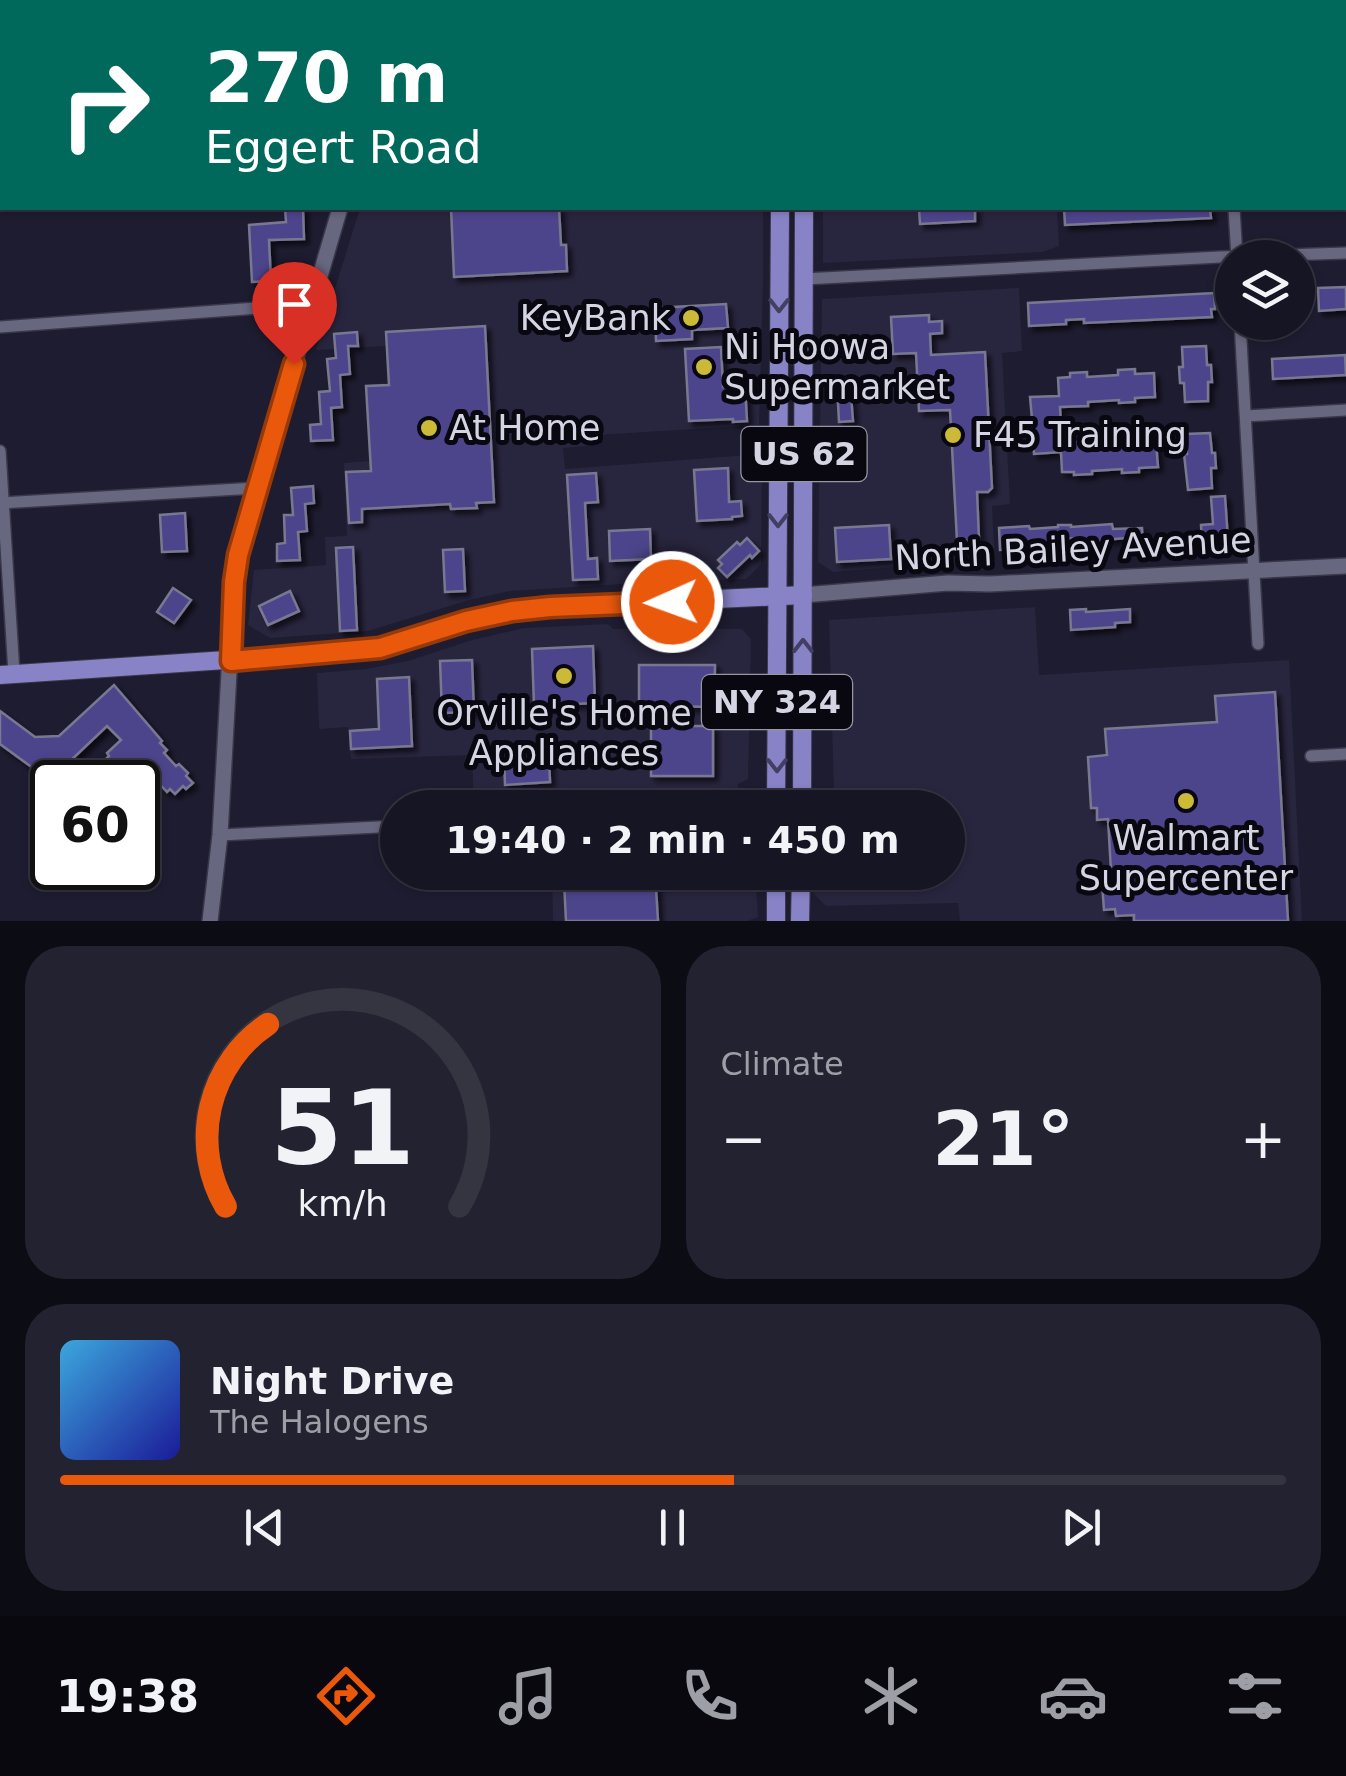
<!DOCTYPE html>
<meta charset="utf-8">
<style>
:root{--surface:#161524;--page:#232231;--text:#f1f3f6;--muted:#9e9fa6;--line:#353441;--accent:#ea580c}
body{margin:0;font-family:"DejaVu Sans",sans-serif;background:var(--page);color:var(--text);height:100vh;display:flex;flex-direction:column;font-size:38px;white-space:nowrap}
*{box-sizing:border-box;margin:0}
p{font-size:32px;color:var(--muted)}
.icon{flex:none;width:55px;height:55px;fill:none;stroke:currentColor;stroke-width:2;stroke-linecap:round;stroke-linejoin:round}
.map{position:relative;height:921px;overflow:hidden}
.details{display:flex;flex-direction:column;gap:25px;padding:25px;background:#0c0c14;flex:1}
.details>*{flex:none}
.hud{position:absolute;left:0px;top:0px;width:1348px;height:210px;box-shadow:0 2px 8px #0004,0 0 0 2px var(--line);background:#00695c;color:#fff;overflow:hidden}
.tools{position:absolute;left:1215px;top:240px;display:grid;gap:20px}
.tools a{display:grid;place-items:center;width:100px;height:100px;border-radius:50%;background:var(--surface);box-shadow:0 2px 8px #0004,0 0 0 2px var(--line);font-size:50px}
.speed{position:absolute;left:30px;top:760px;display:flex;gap:20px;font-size:50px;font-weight:700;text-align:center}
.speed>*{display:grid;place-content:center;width:130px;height:130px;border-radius:50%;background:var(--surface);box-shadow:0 2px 8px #0004,0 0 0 2px var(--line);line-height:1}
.speed .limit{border:5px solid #111;border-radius:15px;background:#fff;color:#111}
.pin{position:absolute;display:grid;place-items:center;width:85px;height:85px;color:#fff;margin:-102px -42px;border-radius:50% 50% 50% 0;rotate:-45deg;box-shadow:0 0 10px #0007}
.pin .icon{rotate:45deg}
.me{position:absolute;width:110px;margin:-55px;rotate:268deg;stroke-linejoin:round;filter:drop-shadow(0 0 8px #0008)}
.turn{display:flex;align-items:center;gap:35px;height:210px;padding:0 40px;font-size:45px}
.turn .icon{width:130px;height:130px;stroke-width:2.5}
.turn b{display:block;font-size:70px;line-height:85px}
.big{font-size:75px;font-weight:700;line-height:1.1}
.details .card{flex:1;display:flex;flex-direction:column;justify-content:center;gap:15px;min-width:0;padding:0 35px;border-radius:40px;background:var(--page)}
.details .dial{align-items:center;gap:0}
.dial svg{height:260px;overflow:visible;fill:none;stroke:var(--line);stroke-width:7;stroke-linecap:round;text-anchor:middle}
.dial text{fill:var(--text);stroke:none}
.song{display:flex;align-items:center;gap:30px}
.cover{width:120px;height:120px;border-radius:15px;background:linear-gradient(135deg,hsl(200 70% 55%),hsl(240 70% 35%))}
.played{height:10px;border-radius:5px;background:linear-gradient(90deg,var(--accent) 55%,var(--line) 55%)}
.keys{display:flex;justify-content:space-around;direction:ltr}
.heat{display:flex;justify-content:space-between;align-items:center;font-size:55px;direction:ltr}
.details .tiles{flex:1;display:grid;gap:25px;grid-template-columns:1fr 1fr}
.card:last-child{grid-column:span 2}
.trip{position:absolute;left:380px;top:790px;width:585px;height:100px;border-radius:50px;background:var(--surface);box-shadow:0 2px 8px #0004,0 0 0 2px var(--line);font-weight:700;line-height:100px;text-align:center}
.dock{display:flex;height:160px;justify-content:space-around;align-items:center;background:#09080e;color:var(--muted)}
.dock .icon{width:70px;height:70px}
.dock .active{color:var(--accent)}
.dock b{font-size:45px;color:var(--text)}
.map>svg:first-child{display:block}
.built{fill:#28253e}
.building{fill:#4e448c;stroke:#787891;stroke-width:2.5;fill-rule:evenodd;filter:url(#shadow)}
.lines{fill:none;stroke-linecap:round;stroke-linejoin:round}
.street-casing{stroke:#393748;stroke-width:14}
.secondary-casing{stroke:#393748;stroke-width:18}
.primary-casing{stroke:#393748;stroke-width:20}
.street{stroke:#686780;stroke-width:11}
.secondary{stroke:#686780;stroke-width:15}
.primary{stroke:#8883c7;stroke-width:18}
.oneway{stroke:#423f63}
.route-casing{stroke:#983908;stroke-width:25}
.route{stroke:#ea580c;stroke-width:18}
.poi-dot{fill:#cdb938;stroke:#090811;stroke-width:4}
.labels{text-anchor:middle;stroke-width:10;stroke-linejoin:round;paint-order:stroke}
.shield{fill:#090811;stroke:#9797a3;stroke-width:2.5}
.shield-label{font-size:32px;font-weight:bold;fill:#d4d4e2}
.poi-label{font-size:35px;fill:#d4d4e2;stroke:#090811;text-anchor:start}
.street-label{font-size:35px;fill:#d4d4e2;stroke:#090811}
</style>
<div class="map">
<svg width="1346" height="921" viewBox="0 0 1346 921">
<defs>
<filter id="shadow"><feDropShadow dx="4.5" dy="4.5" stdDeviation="2.5" flood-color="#0009"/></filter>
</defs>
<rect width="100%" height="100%" fill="#1e1c30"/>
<g class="built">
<polygon points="360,208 763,208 763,282 759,425 596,435 596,445 563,448 565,469 762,454 761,564 746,579 654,582 510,591 469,600 368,631 270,638 248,625 254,570 326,565 325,537 347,536 344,463 370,461 366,385 388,383 386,346 316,350"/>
<polygon points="823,208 1057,208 1059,246 1043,252 823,263"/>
<polygon points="1019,288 1022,351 1002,353 1010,504 992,506 995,565 970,561 833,572 818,562 822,299"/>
<polygon points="1035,607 1039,675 1289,660 1302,921 960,921 958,903 826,906 813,893 814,873 948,872 948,808 815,807 815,793 834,791 829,620"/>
<polygon points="608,624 613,629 742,629 751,639 748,779 738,784 740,807 550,808 550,803 474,807 472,755 351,759 348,727 319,729 317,673 366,669 408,661 472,640 524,628"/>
<polygon points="552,873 755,873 758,917 747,921 553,921"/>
</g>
<g class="building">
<polygon points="285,208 303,208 304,239 269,240 271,281 252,282 249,225 286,222"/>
<polygon points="451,208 559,208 561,245 566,245 567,271 454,277"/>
<polygon points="919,208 975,208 975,221 920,224"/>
<polygon points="1064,208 1210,208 1211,218 1065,225"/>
<polygon points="1346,287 1346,309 1319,311 1318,288"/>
<polygon points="1214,293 1215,309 1211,309 1212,317 1084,323 1084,319 1066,320 1066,324 1029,326 1028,303"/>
<polygon points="726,304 728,328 692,330 692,339 656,341 655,308"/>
<polygon points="929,315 929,322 942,321 942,333 930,334 931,355 985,352 992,488 988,492 977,492 979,539 957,541 950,410 919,411 916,353 893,354 891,317"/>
<polygon points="485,326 494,502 476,503 477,508 451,509 450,504 362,509 362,522 349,523 346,472 371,471 366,386 389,385 386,332"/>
<polygon points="357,332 358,346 348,346 350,374 340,375 342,407 331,408 333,440 311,441 310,425 321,424 319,392 330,391 327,359 336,358 334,334"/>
<polygon points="1206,346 1207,365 1211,365 1212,382 1208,382 1208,401 1185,402 1184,383 1180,383 1179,367 1183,367 1182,347"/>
<polygon points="721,347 723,387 745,386 747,421 733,422 733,419 689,421 685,349"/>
<polygon points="1345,355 1346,375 1273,379 1272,359"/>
<polygon points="1135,369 1135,374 1154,373 1155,397 1135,398 1135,402 1119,403 1119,400 1088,402 1088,406 1060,407 1062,443 1089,441 1090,447 1122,445 1121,441 1156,442 1158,467 1139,468 1139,472 1122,473 1122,469 1092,471 1092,474 1074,475 1074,472 1062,472 1061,452 1034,454 1033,432 1029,433 1028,419 1032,419 1030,397 1059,396 1058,378 1070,377 1070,373 1087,372 1087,377 1118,375 1118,370"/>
<polygon points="850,383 853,421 839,422 837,384"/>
<polygon points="1210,433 1212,453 1215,453 1216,468 1211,468 1212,488 1188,490 1184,454 1187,454 1186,434"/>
<polygon points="728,468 729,502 741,501 742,516 732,517 732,519 697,521 694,470"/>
<polygon points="596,473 598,502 585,503 588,559 597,558 598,579 573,580 567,475"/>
<polygon points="313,486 314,503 305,504 307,531 298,532 300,560 277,561 277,544 285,543 284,515 293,515 291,488"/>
<polygon points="1225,496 1228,540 1202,542 1201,525 1213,524 1211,497"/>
<polygon points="185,513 187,551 162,552 160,515"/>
<polygon points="1112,524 1113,529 1142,528 1143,544 1127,544 1127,538 1102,540 1102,542 1095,542 1096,546 1079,547 1079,538 1060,539 1060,544 1053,544 1054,547 1039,548 1039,544 1012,546 1012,549 1000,550 999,528 1029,526 1030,529 1058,527 1058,525 1071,525 1071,527"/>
<polygon points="889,525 891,559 837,562 835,528"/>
<polygon points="650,529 651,559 610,561 609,531"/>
<polygon points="747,538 759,551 752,558 750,555 727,577 718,568 722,564 718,560 737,542 740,545"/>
<polygon points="353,547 357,630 340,631 336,548"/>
<polygon points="463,549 465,591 445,592 443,550"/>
<polygon points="173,588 191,600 174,623 157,612"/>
<polygon points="290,591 299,611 268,625 259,606"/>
<polygon points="1086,609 1086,612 1130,609 1130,622 1115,623 1115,627 1071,630 1070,610"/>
<polygon points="593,646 595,703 534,706 532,649"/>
<polygon points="472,660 474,712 442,713 440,661"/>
<polygon points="639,665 715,665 714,707 659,706 658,715 646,715 647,706 639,706"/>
<polygon points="409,677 412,746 351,749 350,731 379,729 377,679"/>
<path d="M 114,685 L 162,741 L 160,743 L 167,750 L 164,753 L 176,766 L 179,764 L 188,773 L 186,776 L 193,783 L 186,789 L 183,786 L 175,794 L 170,789 L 167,792 L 139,762 L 118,782 L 73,782 L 77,779 L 75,777 L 71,782 L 52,782 L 0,744 L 0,711 L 35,737 L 59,736 ZM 107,726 L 121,740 L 107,753 L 109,756 L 97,768 L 93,765 L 84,773 L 68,763 Z"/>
<polygon points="1275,692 1288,921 1134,921 1134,915 1116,916 1115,909 1104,910 1101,871 1111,871 1108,819 1097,820 1097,808 1091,808 1088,757 1107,755 1105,729 1217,722 1215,696"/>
<rect x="651" y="726" width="62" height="50"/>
<polygon points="549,757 550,782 505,785 504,759"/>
<polygon points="578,872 655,872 658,921 566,921 564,881 578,880"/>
</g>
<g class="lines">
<defs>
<g id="street">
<polyline points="1223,0 1223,2"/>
<polyline points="0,149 2,149"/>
<polyline points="1234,208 1237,258"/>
<polyline points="804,279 1220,257 1346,253"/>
<polyline points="1240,322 1258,644"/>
<polyline points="0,327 312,304"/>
<polyline points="1246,416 1346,410"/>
<polyline points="0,451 14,673"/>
<polyline points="0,503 256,488"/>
<polyline points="1311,756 1346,754"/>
<polyline points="739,808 776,806"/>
<polyline points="220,835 398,826"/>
</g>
<g id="secondary">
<polyline points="402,2 403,0"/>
<polyline points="1345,76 1346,76"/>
<polyline points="803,595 948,583 990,584 1346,566"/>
<polyline points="210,921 220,835 234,582 238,555 340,208"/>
</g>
<g id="primary">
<polyline points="781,2 781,0"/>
<polyline points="807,2 807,0"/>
<polyline points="0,675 347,652 395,644 466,621 512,611 550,607 803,595"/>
<polyline points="776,808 780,208"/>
<polyline points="802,808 804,208"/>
<polyline points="776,921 776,872"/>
<polyline points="800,921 801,872"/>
</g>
</defs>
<use href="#street" class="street-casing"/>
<use href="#secondary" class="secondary-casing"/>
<use href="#primary" class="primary-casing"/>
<use href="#street" class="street"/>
<use href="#secondary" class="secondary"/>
<use href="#primary" class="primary"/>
</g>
<defs><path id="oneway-chevron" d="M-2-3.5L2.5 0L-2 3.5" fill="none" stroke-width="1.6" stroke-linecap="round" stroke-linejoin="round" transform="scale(2.5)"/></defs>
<g class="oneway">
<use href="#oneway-chevron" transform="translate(779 305) rotate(90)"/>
<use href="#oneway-chevron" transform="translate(778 520) rotate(90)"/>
<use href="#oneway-chevron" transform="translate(803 646) rotate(-90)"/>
<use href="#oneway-chevron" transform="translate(777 765) rotate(90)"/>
</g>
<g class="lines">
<defs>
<polyline id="route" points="294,364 238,555 234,582 231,661 380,648 466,621 512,611 550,607 672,602"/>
</defs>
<use href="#route" class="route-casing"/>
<use href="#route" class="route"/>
</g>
<g class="poi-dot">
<circle cx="691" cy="318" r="10"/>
<circle cx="704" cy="367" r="10"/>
<circle cx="429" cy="428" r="10"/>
<circle cx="953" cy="435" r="10"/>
<circle cx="564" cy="676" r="10"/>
<circle cx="1186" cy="801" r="10"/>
</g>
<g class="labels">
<g class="shield">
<rect x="741.5" y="427" width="125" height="54" rx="8"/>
<rect x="702" y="675" width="150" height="54" rx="8"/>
</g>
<g class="shield-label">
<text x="804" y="465">US 62</text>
<text x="777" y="713">NY 324</text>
</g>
<g class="poi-label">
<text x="671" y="330" text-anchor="end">KeyBank</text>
<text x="724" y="359">Ni Hoowa<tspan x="724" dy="40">Supermarket</tspan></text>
<text x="449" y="440">At Home</text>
<text x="973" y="447">F45 Training</text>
<text x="564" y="725" text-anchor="middle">Orville's Home<tspan x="564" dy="40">Appliances</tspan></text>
<text x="1186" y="850" text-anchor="middle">Walmart<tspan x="1186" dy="40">Supercenter</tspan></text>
</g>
<g class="street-label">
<text transform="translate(1073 549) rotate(-3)" y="12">North Bailey Avenue</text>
</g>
</g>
</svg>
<div class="tools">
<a><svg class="icon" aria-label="layers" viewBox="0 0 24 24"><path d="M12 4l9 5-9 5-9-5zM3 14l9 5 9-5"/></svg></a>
</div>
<div class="speed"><div class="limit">60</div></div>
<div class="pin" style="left:294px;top:364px;background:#d93025"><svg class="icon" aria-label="arrive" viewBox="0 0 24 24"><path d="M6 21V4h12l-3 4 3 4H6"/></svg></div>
<svg class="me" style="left:672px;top:602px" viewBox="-20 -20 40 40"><circle r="17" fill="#ea580c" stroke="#fff" stroke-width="3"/><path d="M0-11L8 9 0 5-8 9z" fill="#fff"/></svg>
<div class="trip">19:40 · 2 min · 450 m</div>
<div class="hud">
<div class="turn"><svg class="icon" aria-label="right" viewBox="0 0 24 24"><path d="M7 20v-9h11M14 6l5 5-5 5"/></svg><div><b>270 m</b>Eggert Road</div></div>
</div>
</div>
<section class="details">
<div class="tiles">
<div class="card dial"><svg viewBox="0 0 100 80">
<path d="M14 69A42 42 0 1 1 86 69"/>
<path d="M14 69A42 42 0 0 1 27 13" stroke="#ea580c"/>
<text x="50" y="56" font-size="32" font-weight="700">51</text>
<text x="50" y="72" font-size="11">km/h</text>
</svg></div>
<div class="card"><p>Climate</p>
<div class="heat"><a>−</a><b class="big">21°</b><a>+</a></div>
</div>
<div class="card">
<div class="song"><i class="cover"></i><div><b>Night Drive</b><p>The Halogens</p></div></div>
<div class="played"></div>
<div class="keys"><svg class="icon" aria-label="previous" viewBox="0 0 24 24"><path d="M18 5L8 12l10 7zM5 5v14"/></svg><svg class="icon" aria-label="pause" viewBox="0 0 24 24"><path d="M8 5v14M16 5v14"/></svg><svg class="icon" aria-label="next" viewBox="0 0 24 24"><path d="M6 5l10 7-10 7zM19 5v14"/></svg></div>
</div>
</div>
</section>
<nav class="dock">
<b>19:38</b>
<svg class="icon active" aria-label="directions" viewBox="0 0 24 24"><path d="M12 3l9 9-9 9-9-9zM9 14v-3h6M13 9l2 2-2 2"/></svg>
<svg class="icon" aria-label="music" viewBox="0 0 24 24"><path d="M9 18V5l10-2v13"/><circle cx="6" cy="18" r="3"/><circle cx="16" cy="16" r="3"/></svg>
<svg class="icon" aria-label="phone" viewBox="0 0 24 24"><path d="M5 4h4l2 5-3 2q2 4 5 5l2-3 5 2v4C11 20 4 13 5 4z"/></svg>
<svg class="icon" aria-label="climate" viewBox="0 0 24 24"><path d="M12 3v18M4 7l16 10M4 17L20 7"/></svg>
<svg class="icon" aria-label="car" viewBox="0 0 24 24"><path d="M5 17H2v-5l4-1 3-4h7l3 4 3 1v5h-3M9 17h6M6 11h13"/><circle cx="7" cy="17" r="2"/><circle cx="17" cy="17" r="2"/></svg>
<svg class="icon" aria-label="filters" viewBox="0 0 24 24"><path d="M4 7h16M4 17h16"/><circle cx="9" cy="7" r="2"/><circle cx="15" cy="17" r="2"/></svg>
</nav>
